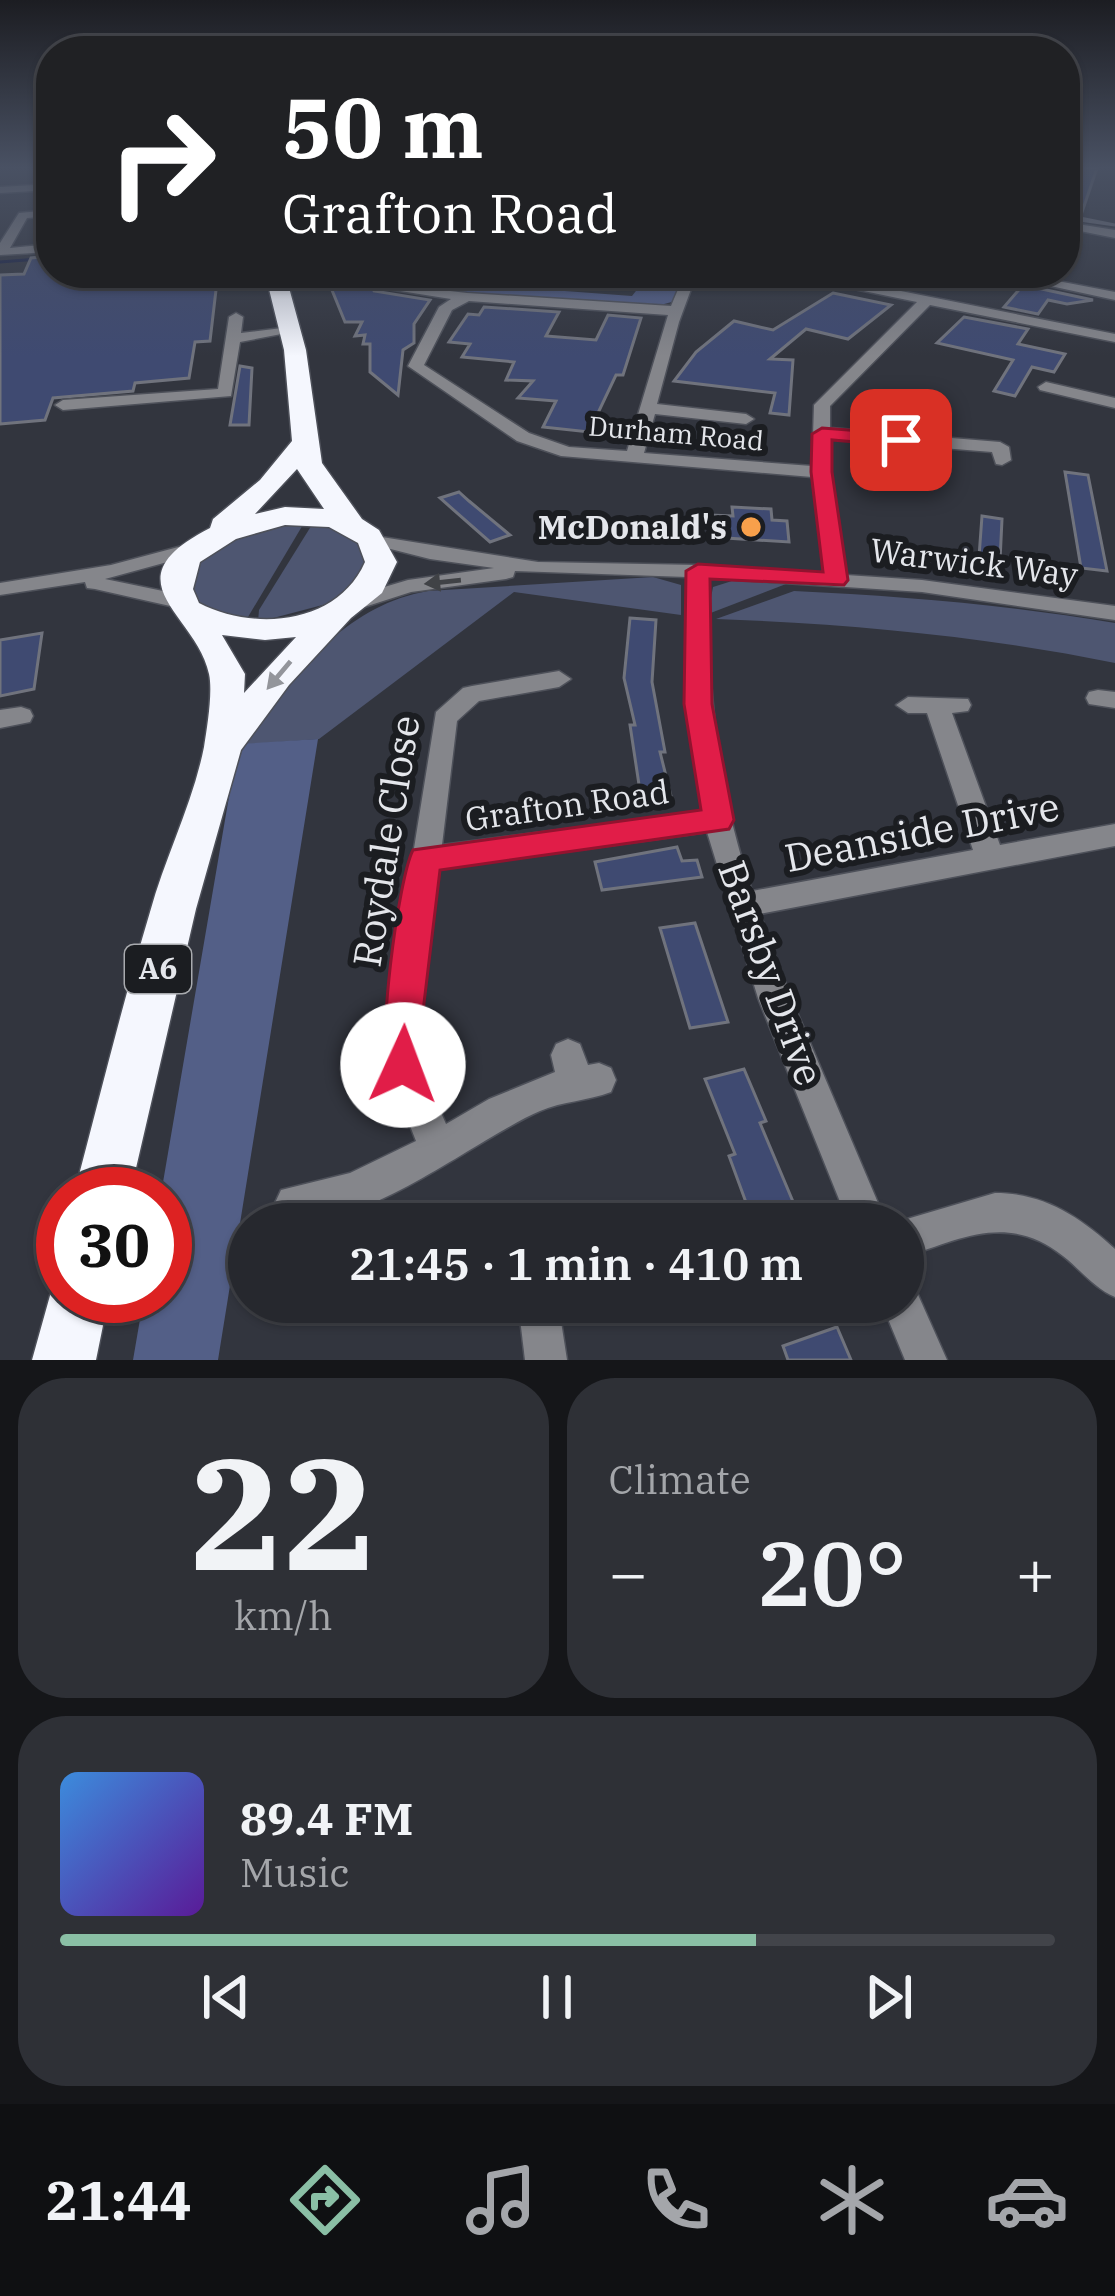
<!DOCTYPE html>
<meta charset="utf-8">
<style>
:root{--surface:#26282e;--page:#2e3036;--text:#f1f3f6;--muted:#a4a6aa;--line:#42444a;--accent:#8abfa5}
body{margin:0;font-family:"IBM Plex Serif",serif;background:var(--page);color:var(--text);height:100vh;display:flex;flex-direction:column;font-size:45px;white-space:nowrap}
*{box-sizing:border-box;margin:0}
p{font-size:39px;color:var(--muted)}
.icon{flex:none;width:66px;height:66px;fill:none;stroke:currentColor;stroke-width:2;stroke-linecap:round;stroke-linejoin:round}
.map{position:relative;height:1360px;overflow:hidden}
.panel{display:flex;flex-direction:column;gap:18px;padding:18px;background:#151619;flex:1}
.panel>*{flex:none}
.hud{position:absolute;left:36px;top:36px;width:1044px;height:252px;border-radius:48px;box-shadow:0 3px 9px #0004,0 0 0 3px var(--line);background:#202124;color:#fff;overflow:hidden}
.speed{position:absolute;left:36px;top:1167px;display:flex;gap:24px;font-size:60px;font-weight:700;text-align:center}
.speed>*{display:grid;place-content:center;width:156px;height:156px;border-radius:50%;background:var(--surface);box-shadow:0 3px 9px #0004,0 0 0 3px var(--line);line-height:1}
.speed .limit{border:18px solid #d22;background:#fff;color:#111}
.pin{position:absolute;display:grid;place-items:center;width:102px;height:102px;color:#fff;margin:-51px;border-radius:24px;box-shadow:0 6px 18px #0006}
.me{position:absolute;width:132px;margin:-66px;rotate:2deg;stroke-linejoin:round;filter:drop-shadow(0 0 9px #0008)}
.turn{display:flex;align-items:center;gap:42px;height:252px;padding:0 48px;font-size:54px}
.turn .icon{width:156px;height:156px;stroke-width:2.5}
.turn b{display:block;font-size:84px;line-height:102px}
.big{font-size:90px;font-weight:600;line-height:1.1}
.panel .card{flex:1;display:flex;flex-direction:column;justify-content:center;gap:18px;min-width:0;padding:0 42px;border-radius:48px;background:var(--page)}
.panel .dial{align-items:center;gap:0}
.dial b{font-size:156px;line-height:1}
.song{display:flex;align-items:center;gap:36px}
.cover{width:144px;height:144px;border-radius:18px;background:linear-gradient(135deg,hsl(210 70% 55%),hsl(270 70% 35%))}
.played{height:12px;border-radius:6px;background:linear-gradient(90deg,var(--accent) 70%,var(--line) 70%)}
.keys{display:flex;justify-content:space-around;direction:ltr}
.heat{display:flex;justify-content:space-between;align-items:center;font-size:66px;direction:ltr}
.panel .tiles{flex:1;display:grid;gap:18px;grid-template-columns:1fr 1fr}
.card:last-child{grid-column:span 2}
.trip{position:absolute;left:228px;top:1203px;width:696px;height:120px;border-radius:60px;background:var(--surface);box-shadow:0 3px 9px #0004,0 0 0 3px var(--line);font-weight:600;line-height:120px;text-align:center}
.tabs{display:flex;height:192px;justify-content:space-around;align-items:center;background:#0f1012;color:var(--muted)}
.tabs .icon{width:84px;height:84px}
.tabs .current{color:var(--accent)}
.tabs b{font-size:54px;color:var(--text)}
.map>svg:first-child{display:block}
.green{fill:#4e5671}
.forest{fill:#535f87}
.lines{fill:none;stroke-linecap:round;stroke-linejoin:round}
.stream{stroke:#192144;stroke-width:3}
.building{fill:#3f4a71;stroke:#70737d;stroke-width:3}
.minor-casing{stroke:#4e515a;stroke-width:3}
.highway-casing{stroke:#4e515a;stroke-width:3}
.minor{fill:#85868b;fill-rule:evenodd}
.highway{fill:#f5f7fe;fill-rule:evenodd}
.oneway{fill:#404246}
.oneway2{fill:#93959b}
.route{fill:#e11d48;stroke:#92132f;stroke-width:3}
.poi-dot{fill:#f8a04b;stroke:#1b1d21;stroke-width:4.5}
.labels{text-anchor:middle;stroke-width:12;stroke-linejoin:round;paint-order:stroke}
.far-street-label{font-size:27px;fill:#e4e6eb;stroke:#1b1d21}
.shield{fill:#1b1d21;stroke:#a8aaae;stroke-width:3}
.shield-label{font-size:30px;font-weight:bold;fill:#e4e6eb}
.poi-label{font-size:33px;font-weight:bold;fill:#e4e6eb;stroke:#1b1d21;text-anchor:end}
.street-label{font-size:33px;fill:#e4e6eb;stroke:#1b1d21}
.near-street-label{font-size:39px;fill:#e4e6eb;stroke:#1b1d21}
</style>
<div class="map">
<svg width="1115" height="1360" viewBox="0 0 1115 1360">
<rect width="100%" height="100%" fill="#32353e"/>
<g class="green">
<polygon points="304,523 245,622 195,601 188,582 208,546 269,526"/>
<polygon points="313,523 336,528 367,548 365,577 334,602 258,622 259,610"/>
<path d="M 653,577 L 681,585 L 681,615 L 514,592 L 319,739 L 235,745 C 289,682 341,606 428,591 Z"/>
<polygon points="732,581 786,584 708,614 713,587"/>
<path d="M 794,591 C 902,596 1008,605 1115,623 L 1115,663 C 983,636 850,624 716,619 Z"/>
</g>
<g class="forest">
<polygon points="650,273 685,273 678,281 675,301 657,306 460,294 467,285 506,286 509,281 540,283 538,289 632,296"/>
<polygon points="318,739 218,1360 133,1360 144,1296 165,1296 165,1194 161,1194 238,744"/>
</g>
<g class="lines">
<polyline class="stream" points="0,262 51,258"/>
</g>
<g class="building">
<polygon points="1077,166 1097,168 1080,218 1115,225 1065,218 1065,198"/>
<polygon points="51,256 51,273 218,273 210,341 195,342 189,378 135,383 133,391 53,398 45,420 0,424 0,275 24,274 31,258"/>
<polygon points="325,273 457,273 449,286 383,279 371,286 374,291 430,300 414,324 414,343 403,350 398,395 370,372 370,344 363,344 365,335 355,336 362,322 345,322"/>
<polygon points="1023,285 1093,300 1067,304 1048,300 1038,314 1004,307"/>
<polygon points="833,293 891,305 848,339 806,329 770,359 793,360 789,415 770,413 775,393 674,381 696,352 734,321 773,330"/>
<polygon points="484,307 559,312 546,336 596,340 608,315 641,318 623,375 616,375 589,432 543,427 556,401 518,398 533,381 506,380 514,362 462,357 470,344 449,342 468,314 479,315"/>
<polygon points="964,317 1028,329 1018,344 1065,354 1054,372 1032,367 1015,396 994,391 1013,360 937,343"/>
<polygon points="240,366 252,368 249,425 230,425"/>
<polygon points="861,452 883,454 886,486 863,484"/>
<polygon points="1065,472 1088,475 1107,571 1081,568"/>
<polygon points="459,492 469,501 510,535 490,542 440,498"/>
<polygon points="732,507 771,509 772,520 787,521 789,542 711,537 711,515 733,516"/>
<polygon points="982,516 1002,519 1000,561 979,557"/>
<polygon points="630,618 656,620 652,682 665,752 660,752 671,796 641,798 630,725 635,725 624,678"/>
<polygon points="42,633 34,689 0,696 0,640"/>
<polygon points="677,847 682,861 697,860 702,877 602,890 595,862"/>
<polygon points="695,923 728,1022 690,1028 660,928"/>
<polygon points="744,1069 766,1121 760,1123 794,1204 751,1216 729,1156 735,1154 705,1079"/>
<polygon points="837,1327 851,1360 788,1360 783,1346"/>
</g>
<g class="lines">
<defs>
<g id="minor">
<polygon points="1065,166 1071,166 1065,170"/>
<polygon points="51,184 51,190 0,193 0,187"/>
<polygon points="51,210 51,216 27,218 10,248 51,244 51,252 0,255 0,243 19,213"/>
<polygon points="1065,222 1115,230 1115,238 1065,228"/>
<polygon points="476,273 646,273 599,282 482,277"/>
<path d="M 685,273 L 697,273 L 679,322 L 657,404 L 746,414 L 754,419 L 746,424 L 655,414 L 644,453 L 812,466 L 814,405 L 917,302 L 786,275 L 773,283 L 737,273 L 811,273 L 1115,334 L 1115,342 L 930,305 L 830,406 L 830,428 L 1000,442 L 1009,447 L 1011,460 L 1002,465 L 996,464 L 992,452 L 830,439 L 830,472 L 846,575 L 922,580 L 1115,606 L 1115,620 L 922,592 L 708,578 C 707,686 717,789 752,891 L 973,850 L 927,713 L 908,713 L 896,705 L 908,697 L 968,699 L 971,705 L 968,711 L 952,713 L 1000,845 L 1115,824 L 1115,846 L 760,914 L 791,998 L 887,1224 L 849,1224 L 758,998 L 707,832 L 439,869 L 419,1028 L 420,1065 L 446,1124 L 489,1099 L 555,1072 L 551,1055 L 556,1044 L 568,1039 L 580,1044 L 588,1065 L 599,1063 L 611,1068 L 616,1080 L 611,1092 C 588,1101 563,1101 540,1111 C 478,1137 347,1244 281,1216 L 275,1203 L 281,1190 L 350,1173 L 416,1141 L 386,1065 L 385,1028 L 436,712 L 463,688 L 472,686 L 559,671 L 571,679 L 559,687 L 479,701 L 457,721 L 442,845 L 702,812 L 687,716 L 687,577 L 515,571 L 513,577 L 506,579 L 411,592 L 352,611 L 341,604 L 344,599 L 408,580 L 494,568 L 430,559 L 363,542 L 363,534 L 538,562 L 698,565 L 825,573 L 812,477 L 561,456 L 517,441 L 408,366 L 439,307 L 451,299 L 375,287 L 382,283 L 467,293 L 671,306 ZM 469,301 L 668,315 L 627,451 L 569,447 L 529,433 L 424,365 L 452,310 Z"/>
<polygon points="990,273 1016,273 1115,292 1115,300"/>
<polygon points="236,313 243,317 241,333 290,327 297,331 240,342 231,396 63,410 55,405 63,400 218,389 229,317"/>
<polygon points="1046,382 1115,398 1115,408 1040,390 1038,387"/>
<polygon points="197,542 207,548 204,552 105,579 187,596 190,601 187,606 179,608 95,589 87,588 85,582 0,595 0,583 111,565"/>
<polygon points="1098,690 1115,692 1115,708 1089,704 1086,698 1089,692"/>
<polygon points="21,707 30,710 33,716 30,722 0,728 0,710"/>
<path d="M 995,1193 C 1044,1193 1080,1217 1115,1249 L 1115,1297 C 1094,1288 1081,1270 1063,1256 C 1009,1213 962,1238 903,1258 L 903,1224 L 890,1224 Z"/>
<polygon points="903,1282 915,1288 947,1360 905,1360 881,1302 903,1302"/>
<polygon points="518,1302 558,1302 567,1360 525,1360"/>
</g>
<g id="highway">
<path d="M 265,273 L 285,273 L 306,350 L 322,463 L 362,519 L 379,530 L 397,562 L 382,593 L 351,618 L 289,685 L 241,750 L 196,909 L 130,1194 L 74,1194 C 99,1100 122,1005 150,912 C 165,857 193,803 204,747 C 207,728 213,692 209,674 C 196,613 106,581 210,528 L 213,519 L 260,480 L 292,441 L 284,350 ZM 297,469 L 324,509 L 285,507 L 255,514 ZM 285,525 L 329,527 L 358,543 L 365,562 C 338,624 255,632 199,603 L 193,589 L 200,562 L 236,539 ZM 222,635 L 265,640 L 296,637 L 244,693 L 245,674 Z"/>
<polygon points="63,1272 63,1296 109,1296 96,1360 32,1360 56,1274"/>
</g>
</defs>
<use href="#minor" class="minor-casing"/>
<use href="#highway" class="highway-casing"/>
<use href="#minor" class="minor"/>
<use href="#highway" class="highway"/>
</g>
<defs><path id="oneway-solid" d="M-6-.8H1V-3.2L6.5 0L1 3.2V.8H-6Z" transform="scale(3)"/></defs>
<use class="oneway" href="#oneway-solid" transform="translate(443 582) rotate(174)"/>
<use class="oneway2" href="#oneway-solid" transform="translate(279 675) rotate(130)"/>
<linearGradient id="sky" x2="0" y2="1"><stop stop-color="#1c1d22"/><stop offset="0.47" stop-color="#495163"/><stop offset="1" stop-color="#495163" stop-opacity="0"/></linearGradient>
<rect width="1115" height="356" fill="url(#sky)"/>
<path class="route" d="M 822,428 L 901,434 L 911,440 L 901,446 L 832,440 L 832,472 L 848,580 L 844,585 L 710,579 L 712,704 L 734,820 L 729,829 L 440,870 L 421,1028 L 422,1065 L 417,1078 L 403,1084 L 389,1078 C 376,1050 398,879 413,850 L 701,810 L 684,704 L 686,571 L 698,564 L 823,572 L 811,472 L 812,434 Z"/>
<circle class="poi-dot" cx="751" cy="527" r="12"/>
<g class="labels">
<g class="far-street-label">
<text transform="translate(676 434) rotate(5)" y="9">Durham Road</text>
</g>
<rect class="shield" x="125" y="945" width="66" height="48" rx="9"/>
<g class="shield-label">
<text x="158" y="979">A6</text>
</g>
<g class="poi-label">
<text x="727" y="539">McDonald's</text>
</g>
<g class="street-label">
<text transform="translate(974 562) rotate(7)" y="12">Warwick Way</text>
<text transform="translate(567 805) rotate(-8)" y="12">Grafton Road</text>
</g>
<g class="near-street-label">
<text transform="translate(922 832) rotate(-11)" y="14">Deanside Drive</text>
<text transform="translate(386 841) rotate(-81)" y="14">Roydale Close</text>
<text transform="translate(771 973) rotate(70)" y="14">Barsby Drive</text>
</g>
</g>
</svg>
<div class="speed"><div class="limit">30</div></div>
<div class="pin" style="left:901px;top:440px;background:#d93025"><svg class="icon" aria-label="arrive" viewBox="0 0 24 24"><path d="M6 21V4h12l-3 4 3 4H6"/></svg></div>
<svg class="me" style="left:403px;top:1065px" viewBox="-20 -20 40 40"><circle r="19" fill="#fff"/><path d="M0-13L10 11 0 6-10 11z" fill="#e11d48"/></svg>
<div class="trip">21:45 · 1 min · 410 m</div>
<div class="hud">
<div class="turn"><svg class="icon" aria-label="right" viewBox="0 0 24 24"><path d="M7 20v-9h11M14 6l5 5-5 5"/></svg><div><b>50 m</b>Grafton Road</div></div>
</div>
</div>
<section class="panel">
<div class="tiles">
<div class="card dial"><b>22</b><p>km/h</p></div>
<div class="card"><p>Climate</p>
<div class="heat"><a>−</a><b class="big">20°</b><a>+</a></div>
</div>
<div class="card">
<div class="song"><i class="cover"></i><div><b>89.4 FM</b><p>Music</p></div></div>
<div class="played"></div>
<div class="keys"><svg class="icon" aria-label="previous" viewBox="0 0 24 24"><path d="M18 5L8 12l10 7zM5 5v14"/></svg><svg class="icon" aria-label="pause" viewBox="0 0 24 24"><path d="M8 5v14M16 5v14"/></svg><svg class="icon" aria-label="next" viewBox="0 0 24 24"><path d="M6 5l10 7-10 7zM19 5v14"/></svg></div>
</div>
</div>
</section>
<nav class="tabs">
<b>21:44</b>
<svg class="icon current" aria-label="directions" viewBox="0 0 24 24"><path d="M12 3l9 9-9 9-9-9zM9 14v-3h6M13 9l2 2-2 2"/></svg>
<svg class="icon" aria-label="music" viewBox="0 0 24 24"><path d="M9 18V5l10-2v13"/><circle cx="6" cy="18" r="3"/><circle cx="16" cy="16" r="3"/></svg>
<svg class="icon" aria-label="phone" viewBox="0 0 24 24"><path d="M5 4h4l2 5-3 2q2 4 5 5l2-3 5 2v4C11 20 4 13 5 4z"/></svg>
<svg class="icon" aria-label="climate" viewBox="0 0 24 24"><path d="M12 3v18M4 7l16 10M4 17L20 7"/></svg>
<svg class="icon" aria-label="car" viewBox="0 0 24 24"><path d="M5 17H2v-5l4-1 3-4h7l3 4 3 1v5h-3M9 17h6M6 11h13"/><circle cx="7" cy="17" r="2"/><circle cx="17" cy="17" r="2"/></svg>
</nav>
